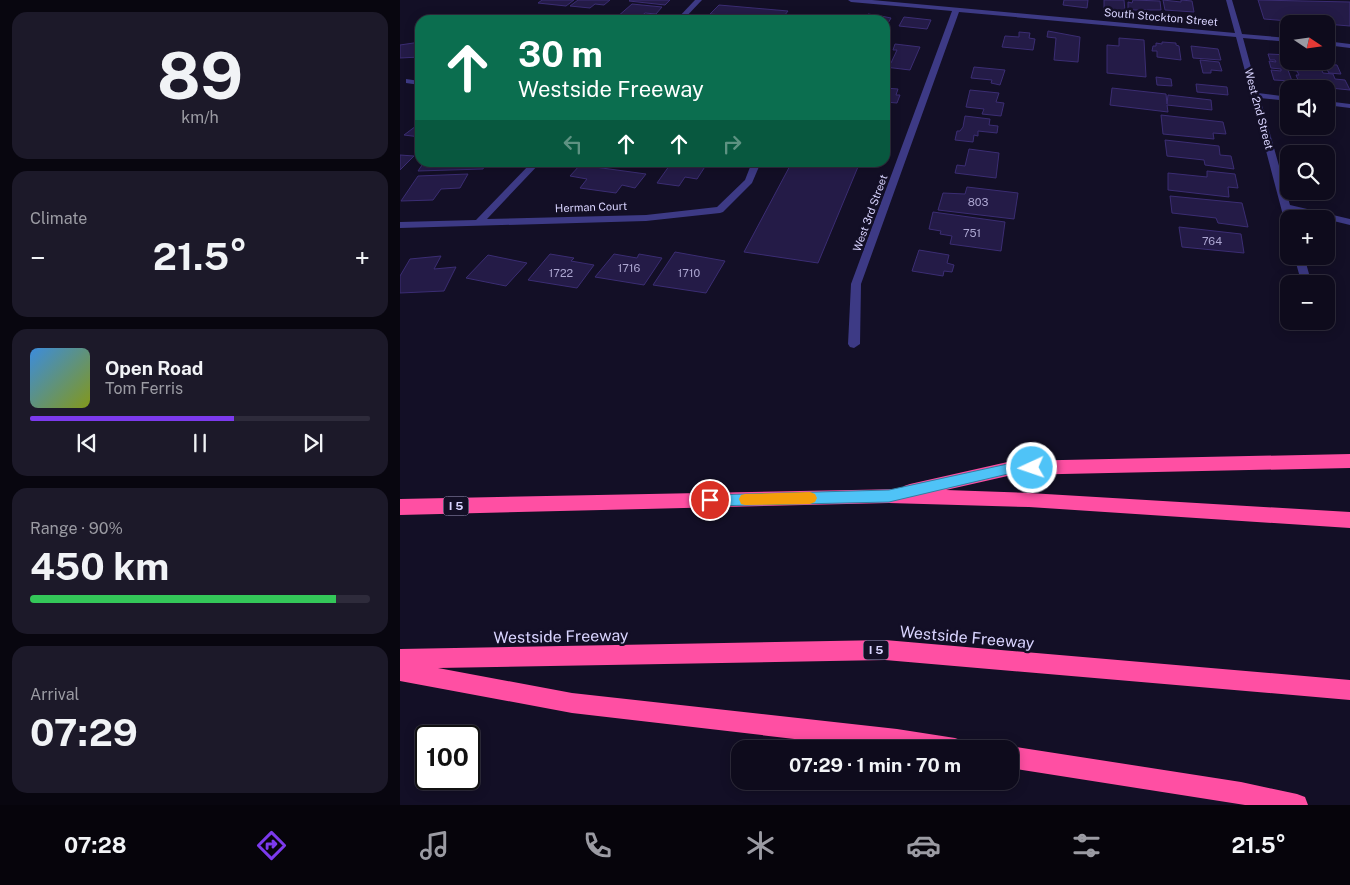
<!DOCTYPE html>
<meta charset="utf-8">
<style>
:root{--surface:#0e0b1c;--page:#1c1929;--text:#f1f3f6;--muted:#9b9ba3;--line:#2e2b3b;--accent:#7c3aed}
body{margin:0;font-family:"Public Sans",sans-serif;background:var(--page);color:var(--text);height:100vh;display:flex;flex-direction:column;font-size:19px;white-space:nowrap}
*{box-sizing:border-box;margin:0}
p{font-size:16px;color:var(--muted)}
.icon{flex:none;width:28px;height:28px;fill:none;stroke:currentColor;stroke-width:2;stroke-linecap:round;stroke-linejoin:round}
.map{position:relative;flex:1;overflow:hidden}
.sheet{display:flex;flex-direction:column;gap:12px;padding:12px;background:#08060f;width:400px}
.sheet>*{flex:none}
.banner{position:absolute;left:15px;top:15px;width:475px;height:152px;border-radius:15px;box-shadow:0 2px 12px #0003,0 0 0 1px var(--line);background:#0b6e4f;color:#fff;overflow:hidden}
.needle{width:32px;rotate:103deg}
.tools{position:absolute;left:880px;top:15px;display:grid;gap:10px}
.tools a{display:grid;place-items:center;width:55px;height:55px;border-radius:10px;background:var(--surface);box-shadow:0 2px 12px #0003,0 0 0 1px var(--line);font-size:25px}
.speed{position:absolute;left:15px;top:725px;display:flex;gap:10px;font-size:25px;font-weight:700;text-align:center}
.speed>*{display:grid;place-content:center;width:65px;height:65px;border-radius:50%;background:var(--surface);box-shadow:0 2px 12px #0003,0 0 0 1px var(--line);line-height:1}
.speed .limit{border:2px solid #111;border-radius:8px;background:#fff;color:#111}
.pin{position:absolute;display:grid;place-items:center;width:42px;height:42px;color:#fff;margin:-21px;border:2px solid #fff;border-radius:50%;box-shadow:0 1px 5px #0007}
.me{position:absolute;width:55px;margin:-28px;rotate:267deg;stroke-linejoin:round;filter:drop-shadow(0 0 4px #0008)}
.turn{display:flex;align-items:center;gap:18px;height:105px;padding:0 20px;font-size:22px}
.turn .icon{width:65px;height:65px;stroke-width:2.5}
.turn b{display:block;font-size:35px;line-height:42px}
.lanes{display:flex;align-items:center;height:48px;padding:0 20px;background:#0003;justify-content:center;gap:25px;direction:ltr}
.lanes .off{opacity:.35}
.big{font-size:38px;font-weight:700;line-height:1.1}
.sheet .card{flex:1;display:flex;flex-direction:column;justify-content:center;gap:8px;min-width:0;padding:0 18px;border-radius:15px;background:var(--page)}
.sheet .dial{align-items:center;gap:0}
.dial b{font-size:65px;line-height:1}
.song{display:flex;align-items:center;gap:15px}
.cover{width:60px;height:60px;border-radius:8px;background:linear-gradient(135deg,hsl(210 70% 55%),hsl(70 70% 35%))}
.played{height:5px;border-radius:2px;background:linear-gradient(90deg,var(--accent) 60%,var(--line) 60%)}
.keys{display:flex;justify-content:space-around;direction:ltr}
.heat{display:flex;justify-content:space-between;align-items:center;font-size:28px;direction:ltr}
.charge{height:8px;border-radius:4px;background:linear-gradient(90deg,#34c759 90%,var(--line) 0)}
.trip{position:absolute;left:331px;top:740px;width:288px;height:50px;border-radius:15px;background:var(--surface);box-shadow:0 2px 12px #0003,0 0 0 1px var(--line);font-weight:700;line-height:50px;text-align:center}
.tabs{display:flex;height:80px;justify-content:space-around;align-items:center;background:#06040b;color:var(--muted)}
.tabs .icon{width:35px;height:35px}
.tabs .on{color:var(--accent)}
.tabs b{font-size:22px;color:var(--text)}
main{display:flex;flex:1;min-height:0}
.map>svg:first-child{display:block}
.building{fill:#241b47;stroke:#3b2d73}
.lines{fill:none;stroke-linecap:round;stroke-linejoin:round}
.minor{fill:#3d3a85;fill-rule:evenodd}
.highway{fill:#ff4fa3;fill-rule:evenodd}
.route{fill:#4fc3f7;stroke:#337fa1}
.slow{fill:#f59e0b}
.labels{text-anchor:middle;stroke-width:5;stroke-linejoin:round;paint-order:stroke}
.far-street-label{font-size:11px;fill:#d9d4ff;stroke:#130f26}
.number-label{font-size:11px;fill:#aca6d1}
.shield{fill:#130f26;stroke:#9e99be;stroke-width:1}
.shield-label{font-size:12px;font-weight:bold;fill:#d9d4ff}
.near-street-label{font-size:16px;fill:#d9d4ff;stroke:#130f26}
</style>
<main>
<section class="sheet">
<div class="card dial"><b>89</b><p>km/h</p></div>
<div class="card"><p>Climate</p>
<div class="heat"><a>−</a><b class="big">21.5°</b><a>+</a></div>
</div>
<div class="card">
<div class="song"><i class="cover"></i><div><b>Open Road</b><p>Tom Ferris</p></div></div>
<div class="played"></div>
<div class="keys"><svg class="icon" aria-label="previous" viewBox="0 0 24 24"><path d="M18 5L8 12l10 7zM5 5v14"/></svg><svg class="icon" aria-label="pause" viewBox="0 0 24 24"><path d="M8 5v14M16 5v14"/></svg><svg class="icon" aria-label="next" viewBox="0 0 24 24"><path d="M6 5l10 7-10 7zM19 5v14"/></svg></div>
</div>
<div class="card"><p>Range · 90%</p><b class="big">450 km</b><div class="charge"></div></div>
<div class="card"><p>Arrival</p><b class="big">07:29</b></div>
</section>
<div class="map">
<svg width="950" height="805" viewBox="0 0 950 805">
<rect width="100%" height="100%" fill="#130f26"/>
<g class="building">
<polygon points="142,0 174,0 166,6 138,3"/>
<polygon points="178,0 210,0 204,5 195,4 190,8 170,6"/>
<polygon points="230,0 270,0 265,5 229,1"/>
<polygon points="664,0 688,0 687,8 663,5"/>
<polygon points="704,0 724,0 725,11 704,11"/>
<polygon points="733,0 760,1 761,10 728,10 728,2 732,3"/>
<polygon points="763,0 781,2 781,0 792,1 794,12 765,10"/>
<polygon points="858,0 950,2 950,26 864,19"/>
<polygon points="232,4 262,7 256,14 245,13 238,19 217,17"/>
<polygon points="319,5 388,11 381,20 310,14"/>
<polygon points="468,14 481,16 491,18 487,25 485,25 485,20 465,20"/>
<polygon points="504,17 531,20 527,29 499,26"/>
<polygon points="648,31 680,37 678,62 654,60 656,38 647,37"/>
<polygon points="619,32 630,33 629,38 635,39 633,50 602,47 605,36 619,37"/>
<polygon points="719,38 744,40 746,77 707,73 707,45 719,46"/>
<polygon points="20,42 20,57 0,58 0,45"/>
<polygon points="762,42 776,43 776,45 779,46 781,60 757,57 757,51 752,51 753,46 756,46 756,43 762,44"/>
<polygon points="495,44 520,47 510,70 485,67 487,62 491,63 497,50 493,50"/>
<polygon points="791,46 818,49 821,60 793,58"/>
<polygon points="868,54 889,55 889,61 919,64 923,73 933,74 935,79 945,80 950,90 900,85 896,75 899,75 897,71 888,70 892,81 874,80 871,70 881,71 881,69 871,68 869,61 876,62 875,60 870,60"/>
<polygon points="800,60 819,62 822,71 811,70 811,73 803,73"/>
<polygon points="924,64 937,65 941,74 929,73"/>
<polygon points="574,67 605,70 600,85 591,83 592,80 571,78"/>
<polygon points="756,77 771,79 772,86 757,85"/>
<polygon points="796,84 827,87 828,95 797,92"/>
<polygon points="485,88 498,89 496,95 500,95 497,103 485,102"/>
<polygon points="712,88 766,94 767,104 768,95 811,100 812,110 767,105 768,112 710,105"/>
<polygon points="570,90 599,93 596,102 604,103 601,116 582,114 584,109 566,107"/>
<polygon points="761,115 823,122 826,134 813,133 814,139 763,134"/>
<polygon points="565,116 590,119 589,125 598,126 597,133 578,131 578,136 574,135 573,142 555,140 557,131 560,131 563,127"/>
<polygon points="20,123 20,137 4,135"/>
<polygon points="765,140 819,146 820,155 831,156 834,169 805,165 804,160 767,156"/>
<polygon points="569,149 599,153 596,178 555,173 557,165 565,166"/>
<polygon points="0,155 14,156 0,170"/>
<polygon points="24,162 86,162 83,169 18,171"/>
<polygon points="185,162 251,162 247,167 213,163 210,167"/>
<polygon points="272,162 308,162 297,179 285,177 279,186 257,183"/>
<polygon points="392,162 460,162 418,263 344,252"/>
<polygon points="180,165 246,174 235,188 222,185 216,193 180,188 187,179 170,176"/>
<polygon points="807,171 835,174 838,188 828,187 829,197 768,190 768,173 807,177"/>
<polygon points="68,174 60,188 41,189 33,200 1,201 18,176"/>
<polygon points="567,187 618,193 614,219 538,210 543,193 565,194"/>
<polygon points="770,196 842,203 848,227 818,223 816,218 772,213"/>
<polygon points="533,212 605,222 601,251 550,244 552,236 540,234 541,231 529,229"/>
<polygon points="779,227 841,234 844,253 782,247"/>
<polygon points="519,250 549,255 547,263 554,265 552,272 544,271 543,276 512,271"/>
<polygon points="275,252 325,261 306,293 253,285"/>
<polygon points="150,254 174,258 171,261 194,265 177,288 128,280"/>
<polygon points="214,254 237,258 239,254 262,258 244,285 195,277"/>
<polygon points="88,255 127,263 106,286 66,278"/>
<polygon points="41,256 34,269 56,267 44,291 0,293 0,276 10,259"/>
</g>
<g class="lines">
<g class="minor">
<polygon points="295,0 302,0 283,20 276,20"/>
<polygon points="448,0 472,0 835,33 826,0 832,0 842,34 889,38 889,42 843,38 858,93 889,97 889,101 860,98 890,205 950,219 950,225 892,211 894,219 889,219 889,222 884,219 836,37 559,12 461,284 460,344 454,348 450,347 448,344 451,284 552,11 451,2"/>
<polygon points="926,41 950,44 950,48 926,45"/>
<polygon points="6,79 20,81 20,85 6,83"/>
<polygon points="926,101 950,104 950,108 926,105"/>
<polygon points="132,162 141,162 87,219 246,215 317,207 345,180 352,162 361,162 352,183 323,212 320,213 246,221 0,228 0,222 76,220"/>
<polygon points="894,256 904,256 911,281 910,284 902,284 901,281"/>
</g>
<g class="highway">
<polygon points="950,454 950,468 612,475 546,490 629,493 950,512 950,528 629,507 489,503 0,515 0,499 503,489 504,486 510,484 612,461"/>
<polygon points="485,640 950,680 950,700 485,660 38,668 172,693 497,729 555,738 563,741 566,749 481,749 172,713 0,681 0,649"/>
<polygon points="610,746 841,782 897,794 905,797 908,805 845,805 610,768 610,749 604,749"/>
</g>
</g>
<polygon class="route" points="632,462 636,464 638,468 636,471 612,473 489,502 310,506 306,504 304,500 306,496 310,495 489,490 612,463"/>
<polygon class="slow" points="410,492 415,494 417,498 415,502 410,504 345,505 341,504 339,499 341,495 345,494"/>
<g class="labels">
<g class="far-street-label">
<text transform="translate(761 17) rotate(5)" y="4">South Stockton Street</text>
<text transform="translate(859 109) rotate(75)" y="4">West 2nd Street</text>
<text transform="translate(191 207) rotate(-2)" y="4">Herman Court</text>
<text transform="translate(470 213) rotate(-70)" y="4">West 3rd Street</text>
</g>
<g class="number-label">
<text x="578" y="206">803</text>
<text x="572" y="237">751</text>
<text x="812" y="245">764</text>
<text x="229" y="272">1716</text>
<text x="161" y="277">1722</text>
<text x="289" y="277">1710</text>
</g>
<g class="shield">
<rect x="43.5" y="496.5" width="25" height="19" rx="4"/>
<rect x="463.5" y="640.5" width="25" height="19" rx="4"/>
</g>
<g class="shield-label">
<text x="56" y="510">I 5</text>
<text x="476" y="654">I 5</text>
</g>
<g class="near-street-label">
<text transform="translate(161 636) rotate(-1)" y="6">Westside Freeway</text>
<text transform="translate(567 637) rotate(5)" y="6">Westside Freeway</text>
</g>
</g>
</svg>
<div class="tools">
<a><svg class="needle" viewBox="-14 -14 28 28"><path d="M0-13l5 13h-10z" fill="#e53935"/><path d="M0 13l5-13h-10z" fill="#9b9ba3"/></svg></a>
<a><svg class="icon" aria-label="sound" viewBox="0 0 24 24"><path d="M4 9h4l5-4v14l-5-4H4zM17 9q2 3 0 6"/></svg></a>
<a><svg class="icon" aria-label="search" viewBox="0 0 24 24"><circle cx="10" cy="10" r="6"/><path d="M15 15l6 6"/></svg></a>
<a>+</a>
<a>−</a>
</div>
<div class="speed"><div class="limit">100</div></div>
<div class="pin" style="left:310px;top:500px;background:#d93025"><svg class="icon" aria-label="arrive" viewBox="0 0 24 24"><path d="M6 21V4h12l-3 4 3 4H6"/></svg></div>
<svg class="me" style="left:632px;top:468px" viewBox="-20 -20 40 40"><circle r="17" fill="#4fc3f7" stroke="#fff" stroke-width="3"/><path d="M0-11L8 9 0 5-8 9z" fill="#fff"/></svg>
<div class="trip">07:29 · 1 min · 70 m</div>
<div class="banner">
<div class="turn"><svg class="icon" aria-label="ahead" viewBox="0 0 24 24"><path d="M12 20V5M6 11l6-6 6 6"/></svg><div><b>30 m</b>Westside Freeway</div></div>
<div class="lanes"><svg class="icon off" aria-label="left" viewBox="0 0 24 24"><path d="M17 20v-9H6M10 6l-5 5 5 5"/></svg><svg class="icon" aria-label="ahead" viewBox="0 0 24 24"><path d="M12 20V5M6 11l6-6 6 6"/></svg><svg class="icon" aria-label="ahead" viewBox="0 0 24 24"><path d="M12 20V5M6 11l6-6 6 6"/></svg><svg class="icon off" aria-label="right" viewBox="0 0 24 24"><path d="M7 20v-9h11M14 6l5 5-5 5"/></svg></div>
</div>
</div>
</main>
<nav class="tabs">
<b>07:28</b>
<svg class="icon on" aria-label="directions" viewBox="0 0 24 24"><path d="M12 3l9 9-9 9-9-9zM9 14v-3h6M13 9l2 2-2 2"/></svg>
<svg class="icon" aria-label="music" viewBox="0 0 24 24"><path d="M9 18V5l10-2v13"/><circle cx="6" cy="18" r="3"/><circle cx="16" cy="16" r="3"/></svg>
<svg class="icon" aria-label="phone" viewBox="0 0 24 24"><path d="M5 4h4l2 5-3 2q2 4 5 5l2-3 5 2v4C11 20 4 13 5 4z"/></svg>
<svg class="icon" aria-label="climate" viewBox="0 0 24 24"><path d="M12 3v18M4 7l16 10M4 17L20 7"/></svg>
<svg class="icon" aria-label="car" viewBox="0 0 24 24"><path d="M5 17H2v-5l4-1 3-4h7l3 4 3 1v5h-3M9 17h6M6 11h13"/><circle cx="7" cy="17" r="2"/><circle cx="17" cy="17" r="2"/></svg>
<svg class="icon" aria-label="filters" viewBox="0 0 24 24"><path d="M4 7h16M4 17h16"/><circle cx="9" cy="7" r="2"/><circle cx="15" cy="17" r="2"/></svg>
<b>21.5°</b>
</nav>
